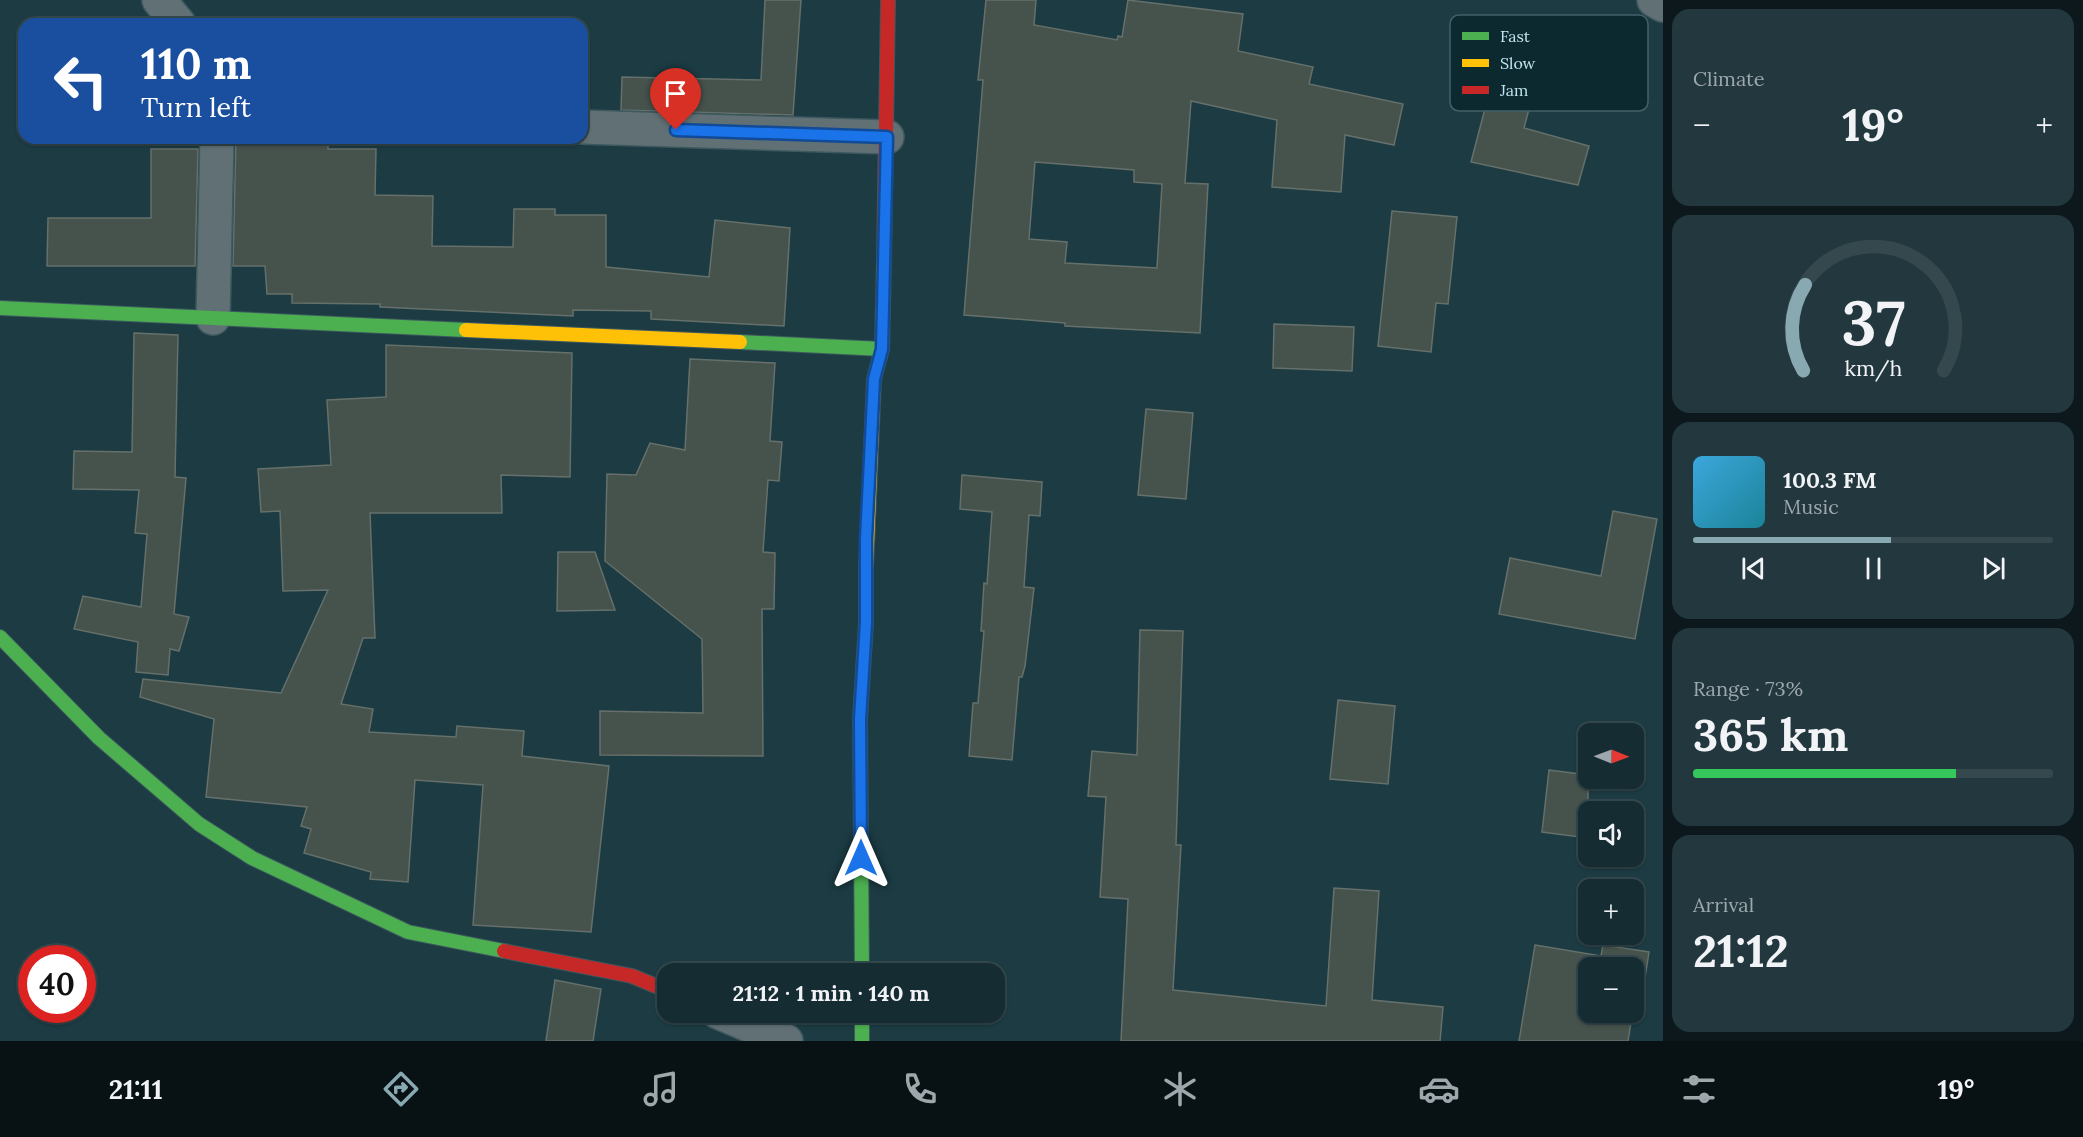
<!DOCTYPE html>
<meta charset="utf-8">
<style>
:root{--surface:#152c32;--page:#22383e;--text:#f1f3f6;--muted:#9da7ac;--line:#34484d;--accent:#89a9b2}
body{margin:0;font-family:Lora,serif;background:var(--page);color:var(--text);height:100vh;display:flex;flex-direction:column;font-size:22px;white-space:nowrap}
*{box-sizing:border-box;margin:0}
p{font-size:20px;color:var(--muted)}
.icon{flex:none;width:33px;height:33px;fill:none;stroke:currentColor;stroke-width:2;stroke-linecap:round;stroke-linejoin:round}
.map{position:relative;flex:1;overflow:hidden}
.drawer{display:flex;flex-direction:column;gap:9px;padding:9px;background:#0c181c;width:420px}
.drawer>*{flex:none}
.guide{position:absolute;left:18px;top:18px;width:570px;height:126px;border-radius:18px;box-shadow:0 2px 4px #0004,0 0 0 2px var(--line);background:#1a4fa0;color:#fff;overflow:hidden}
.needle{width:39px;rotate:91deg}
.controls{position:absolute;left:1578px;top:723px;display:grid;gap:12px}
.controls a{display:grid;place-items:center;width:66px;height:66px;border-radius:12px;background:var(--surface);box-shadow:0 2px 4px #0004,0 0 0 2px var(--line);font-size:30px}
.speed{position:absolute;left:18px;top:945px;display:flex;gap:12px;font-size:30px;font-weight:700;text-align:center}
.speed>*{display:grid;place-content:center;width:78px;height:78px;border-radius:50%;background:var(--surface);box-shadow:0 2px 4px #0004,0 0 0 2px var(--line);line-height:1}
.speed .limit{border:9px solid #d22;background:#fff;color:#111}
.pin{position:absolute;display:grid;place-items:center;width:51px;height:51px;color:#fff;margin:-62px -26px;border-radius:50% 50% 50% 0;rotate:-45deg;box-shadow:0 0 6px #0007}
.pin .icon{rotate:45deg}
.me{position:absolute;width:66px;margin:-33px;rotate:0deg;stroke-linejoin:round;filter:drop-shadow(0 0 4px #0008)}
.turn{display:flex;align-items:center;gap:21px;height:126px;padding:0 24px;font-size:27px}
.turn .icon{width:78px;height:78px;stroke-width:2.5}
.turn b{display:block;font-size:42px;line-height:51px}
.big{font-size:45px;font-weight:800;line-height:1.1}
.drawer .tile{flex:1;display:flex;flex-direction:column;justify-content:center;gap:9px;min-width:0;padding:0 21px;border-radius:18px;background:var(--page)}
.drawer .dial{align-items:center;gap:0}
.dial svg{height:156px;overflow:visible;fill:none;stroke:var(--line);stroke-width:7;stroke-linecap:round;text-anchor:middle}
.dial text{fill:var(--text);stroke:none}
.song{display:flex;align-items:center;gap:18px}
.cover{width:72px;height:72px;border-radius:9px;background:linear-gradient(135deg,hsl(200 70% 55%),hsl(190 70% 35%))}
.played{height:6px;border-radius:3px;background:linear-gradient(90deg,var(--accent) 55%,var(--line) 55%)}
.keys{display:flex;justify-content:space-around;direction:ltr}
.heat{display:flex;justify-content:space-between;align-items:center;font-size:33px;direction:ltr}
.charge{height:9px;border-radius:4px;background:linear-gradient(90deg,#34c759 73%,var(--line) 0)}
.trip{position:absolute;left:657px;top:963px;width:348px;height:60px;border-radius:18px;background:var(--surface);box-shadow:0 2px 4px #0004,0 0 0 2px var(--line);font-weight:800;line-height:60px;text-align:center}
.menu{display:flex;height:96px;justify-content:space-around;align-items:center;background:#081214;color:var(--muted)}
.menu .icon{width:42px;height:42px}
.menu .current{color:var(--accent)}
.menu b{font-size:27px;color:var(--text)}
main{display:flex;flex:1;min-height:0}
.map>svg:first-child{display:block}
.building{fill:#46524c;stroke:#65706a;stroke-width:1.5;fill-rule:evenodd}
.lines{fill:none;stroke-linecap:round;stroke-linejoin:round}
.street-casing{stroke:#3d585e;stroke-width:36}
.fast-casing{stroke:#3d585e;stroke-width:16}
.slow-casing{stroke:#3d585e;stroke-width:16}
.jam-casing{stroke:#3d585e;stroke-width:16}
.street{stroke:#607074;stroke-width:33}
.fast{stroke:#4caf50;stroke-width:14}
.slow{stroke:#ffc107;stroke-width:14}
.jam{stroke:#c62828;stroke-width:14}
.route-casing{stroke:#114b97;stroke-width:15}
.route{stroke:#1a73e8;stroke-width:10}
.key{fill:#0c2930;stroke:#436169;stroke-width:1.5}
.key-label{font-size:16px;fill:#c3e4ed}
</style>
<main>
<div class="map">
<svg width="1663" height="1041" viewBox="0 0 1663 1041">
<rect width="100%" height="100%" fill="#1c3b43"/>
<g class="building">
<polygon points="765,0 801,0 793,115 621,110 622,77 761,80"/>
<path d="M 986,0 L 1036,0 L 1034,25 L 1117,40 L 1118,36 L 1122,37 L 1128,0 L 1243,14 L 1238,51 L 1313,67 L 1309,84 L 1403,104 L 1394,145 L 1345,135 L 1341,192 L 1272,187 L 1277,120 L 1191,101 L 1185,183 L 1208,184 L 1200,333 L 1065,326 L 1065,323 L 964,315 L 983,80 L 978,80 ZM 1035,162 L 1134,170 L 1134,182 L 1162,184 L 1157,268 L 1065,263 L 1067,242 L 1029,239 Z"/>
<polygon points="1493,78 1534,90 1524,128 1589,146 1578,185 1471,162"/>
<polygon points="236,138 328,138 328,149 376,149 375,195 433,196 432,246 513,247 514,209 555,209 555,215 606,215 606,267 709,277 715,220 790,228 784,326 651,319 651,311 573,310 573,316 380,307 380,304 292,303 292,294 267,294 265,266 233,266"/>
<polygon points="151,149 198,149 195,266 47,266 48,218 151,218"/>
<polygon points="1392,211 1457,217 1448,304 1436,303 1431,352 1378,346"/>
<polygon points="1274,324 1354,327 1352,371 1273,368"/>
<polygon points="134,333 178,335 175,477 186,478 174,614 189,617 179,651 170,649 168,675 136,672 138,642 74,629 83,596 141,607 147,534 135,533 139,490 73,489 74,451 132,452"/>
<polygon points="386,345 572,353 570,477 501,475 502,513 370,513 375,638 363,638 341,704 373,709 369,732 456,737 457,726 524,731 522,756 609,766 591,932 473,925 483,785 415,780 408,882 370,879 371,872 304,853 311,829 301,826 307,807 206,797 214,719 140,697 143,679 281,693 328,590 283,591 280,511 261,512 258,469 331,465 327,400 386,397"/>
<polygon points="690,359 775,363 770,441 782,442 779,481 768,480 763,552 775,553 774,609 762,609 763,756 600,755 600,711 703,713 702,639 605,561 607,474 636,475 650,443 685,450"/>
<polygon points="1146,409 1193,413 1186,499 1138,495"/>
<polygon points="962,475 1042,482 1040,516 1029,515 1024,587 1034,588 1025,666 1022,677 1019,677 1012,760 969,756 973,703 978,703 984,631 981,631 984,583 987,584 992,512 960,509"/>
<polygon points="1613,511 1657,519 1635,639 1499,614 1510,558 1601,576"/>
<polygon points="558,552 595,552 615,610 557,611"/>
<polygon points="1140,630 1183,631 1176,845 1181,845 1173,990 1326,1006 1334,888 1379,891 1372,1000 1443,1007 1440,1041 1121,1041 1128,899 1100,897 1106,797 1088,796 1092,751 1137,755"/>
<polygon points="1338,700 1395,706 1388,784 1330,779"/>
<polygon points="1549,770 1588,775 1588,838 1542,832"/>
<path d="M 1535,945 L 1601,956 L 1603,945 L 1649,952 L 1639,1017 L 1632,1016 L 1628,1041 L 1519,1041 ZM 1588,968 L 1634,968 L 1634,1012 L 1588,1012 Z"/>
<polygon points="555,980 601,989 593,1041 546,1041"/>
</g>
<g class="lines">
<defs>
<g id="street">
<polyline points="159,0 179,24"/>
<polyline points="1654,0 1663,5"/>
<polyline points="582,127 887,137"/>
<polyline points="213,318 217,138"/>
<polyline points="718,1012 786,1041"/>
</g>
<g id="fast">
<polyline points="0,308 466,330"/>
<polyline points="740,342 882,349"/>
<polyline points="0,637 99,738 199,824 252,858 408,932 504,951"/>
<polyline points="862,974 860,719 866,623 866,568"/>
<polyline points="862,1012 862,1041"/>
</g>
<g id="slow">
<polyline points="466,330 740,342"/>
<polyline points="866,568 874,379 882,349 884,260"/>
</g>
<g id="jam">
<polyline points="884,260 888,0"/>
<polyline points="504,951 632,976 668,991"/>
</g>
</defs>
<use href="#street" class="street-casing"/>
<use href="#fast" class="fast-casing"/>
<use href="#slow" class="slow-casing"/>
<use href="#jam" class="jam-casing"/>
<use href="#street" class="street"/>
<use href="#fast" class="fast"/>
<use href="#slow" class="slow"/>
<use href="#jam" class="jam"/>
</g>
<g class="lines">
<defs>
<polyline id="route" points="676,130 887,137 882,349 874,379 866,539 866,623 860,719 861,858"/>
</defs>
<use href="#route" class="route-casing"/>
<use href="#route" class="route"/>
</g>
<rect x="1450" y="15" width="198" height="96" rx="9" class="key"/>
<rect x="1462" y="32" width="27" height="8" fill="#4caf50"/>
<rect x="1462" y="59" width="27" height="8" fill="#ffc107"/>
<rect x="1462" y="86" width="27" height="8" fill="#c62828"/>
<g class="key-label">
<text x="1500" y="42">Fast</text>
<text x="1500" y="69">Slow</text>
<text x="1500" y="96">Jam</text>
</g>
</svg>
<div class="controls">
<a><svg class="needle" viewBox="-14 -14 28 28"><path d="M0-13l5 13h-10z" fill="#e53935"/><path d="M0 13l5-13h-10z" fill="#9da7ac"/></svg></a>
<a><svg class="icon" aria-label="sound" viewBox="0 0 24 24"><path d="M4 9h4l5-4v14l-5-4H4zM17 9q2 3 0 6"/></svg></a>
<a>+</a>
<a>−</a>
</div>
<div class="speed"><div class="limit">40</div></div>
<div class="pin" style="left:676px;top:130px;background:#d93025"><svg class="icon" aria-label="arrive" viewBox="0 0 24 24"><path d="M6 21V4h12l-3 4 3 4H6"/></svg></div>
<svg class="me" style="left:861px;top:858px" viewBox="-20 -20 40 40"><path d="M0-17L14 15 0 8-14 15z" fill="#1a73e8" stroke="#fff" stroke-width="4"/></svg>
<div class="trip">21:12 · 1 min · 140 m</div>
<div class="guide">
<div class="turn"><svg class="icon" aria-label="left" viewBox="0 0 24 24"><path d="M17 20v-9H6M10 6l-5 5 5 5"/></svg><div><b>110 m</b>Turn left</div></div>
</div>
</div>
<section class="drawer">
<div class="tile"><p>Climate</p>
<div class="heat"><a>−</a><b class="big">19°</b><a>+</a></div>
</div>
<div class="tile dial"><svg viewBox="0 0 100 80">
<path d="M14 69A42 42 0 1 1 86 69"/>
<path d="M14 69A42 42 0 0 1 15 25" stroke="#89a9b2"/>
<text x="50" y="56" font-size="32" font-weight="700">37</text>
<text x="50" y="72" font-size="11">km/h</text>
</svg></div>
<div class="tile">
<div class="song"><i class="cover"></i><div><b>100.3 FM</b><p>Music</p></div></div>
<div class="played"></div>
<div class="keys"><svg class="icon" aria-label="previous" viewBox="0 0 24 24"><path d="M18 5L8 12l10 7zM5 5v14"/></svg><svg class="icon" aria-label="pause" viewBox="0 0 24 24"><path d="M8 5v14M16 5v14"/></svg><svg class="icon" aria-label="next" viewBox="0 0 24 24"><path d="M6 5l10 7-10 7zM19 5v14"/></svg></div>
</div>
<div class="tile"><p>Range · 73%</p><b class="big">365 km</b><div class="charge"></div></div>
<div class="tile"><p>Arrival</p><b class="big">21:12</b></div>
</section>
</main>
<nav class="menu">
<b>21:11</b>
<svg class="icon current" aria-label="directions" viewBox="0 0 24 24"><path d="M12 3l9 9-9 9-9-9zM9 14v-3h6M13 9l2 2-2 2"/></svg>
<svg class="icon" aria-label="music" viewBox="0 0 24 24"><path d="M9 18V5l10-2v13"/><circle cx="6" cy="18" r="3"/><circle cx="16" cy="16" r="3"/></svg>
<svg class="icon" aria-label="phone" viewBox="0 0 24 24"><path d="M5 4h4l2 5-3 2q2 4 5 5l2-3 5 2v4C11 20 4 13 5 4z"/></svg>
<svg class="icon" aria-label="climate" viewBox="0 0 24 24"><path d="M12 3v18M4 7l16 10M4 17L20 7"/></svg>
<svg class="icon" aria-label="car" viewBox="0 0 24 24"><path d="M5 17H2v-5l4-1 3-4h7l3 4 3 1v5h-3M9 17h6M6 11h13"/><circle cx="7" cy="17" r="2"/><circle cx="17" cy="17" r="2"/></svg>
<svg class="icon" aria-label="filters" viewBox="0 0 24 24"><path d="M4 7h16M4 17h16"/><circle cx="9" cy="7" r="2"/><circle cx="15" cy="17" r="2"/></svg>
<b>19°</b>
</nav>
